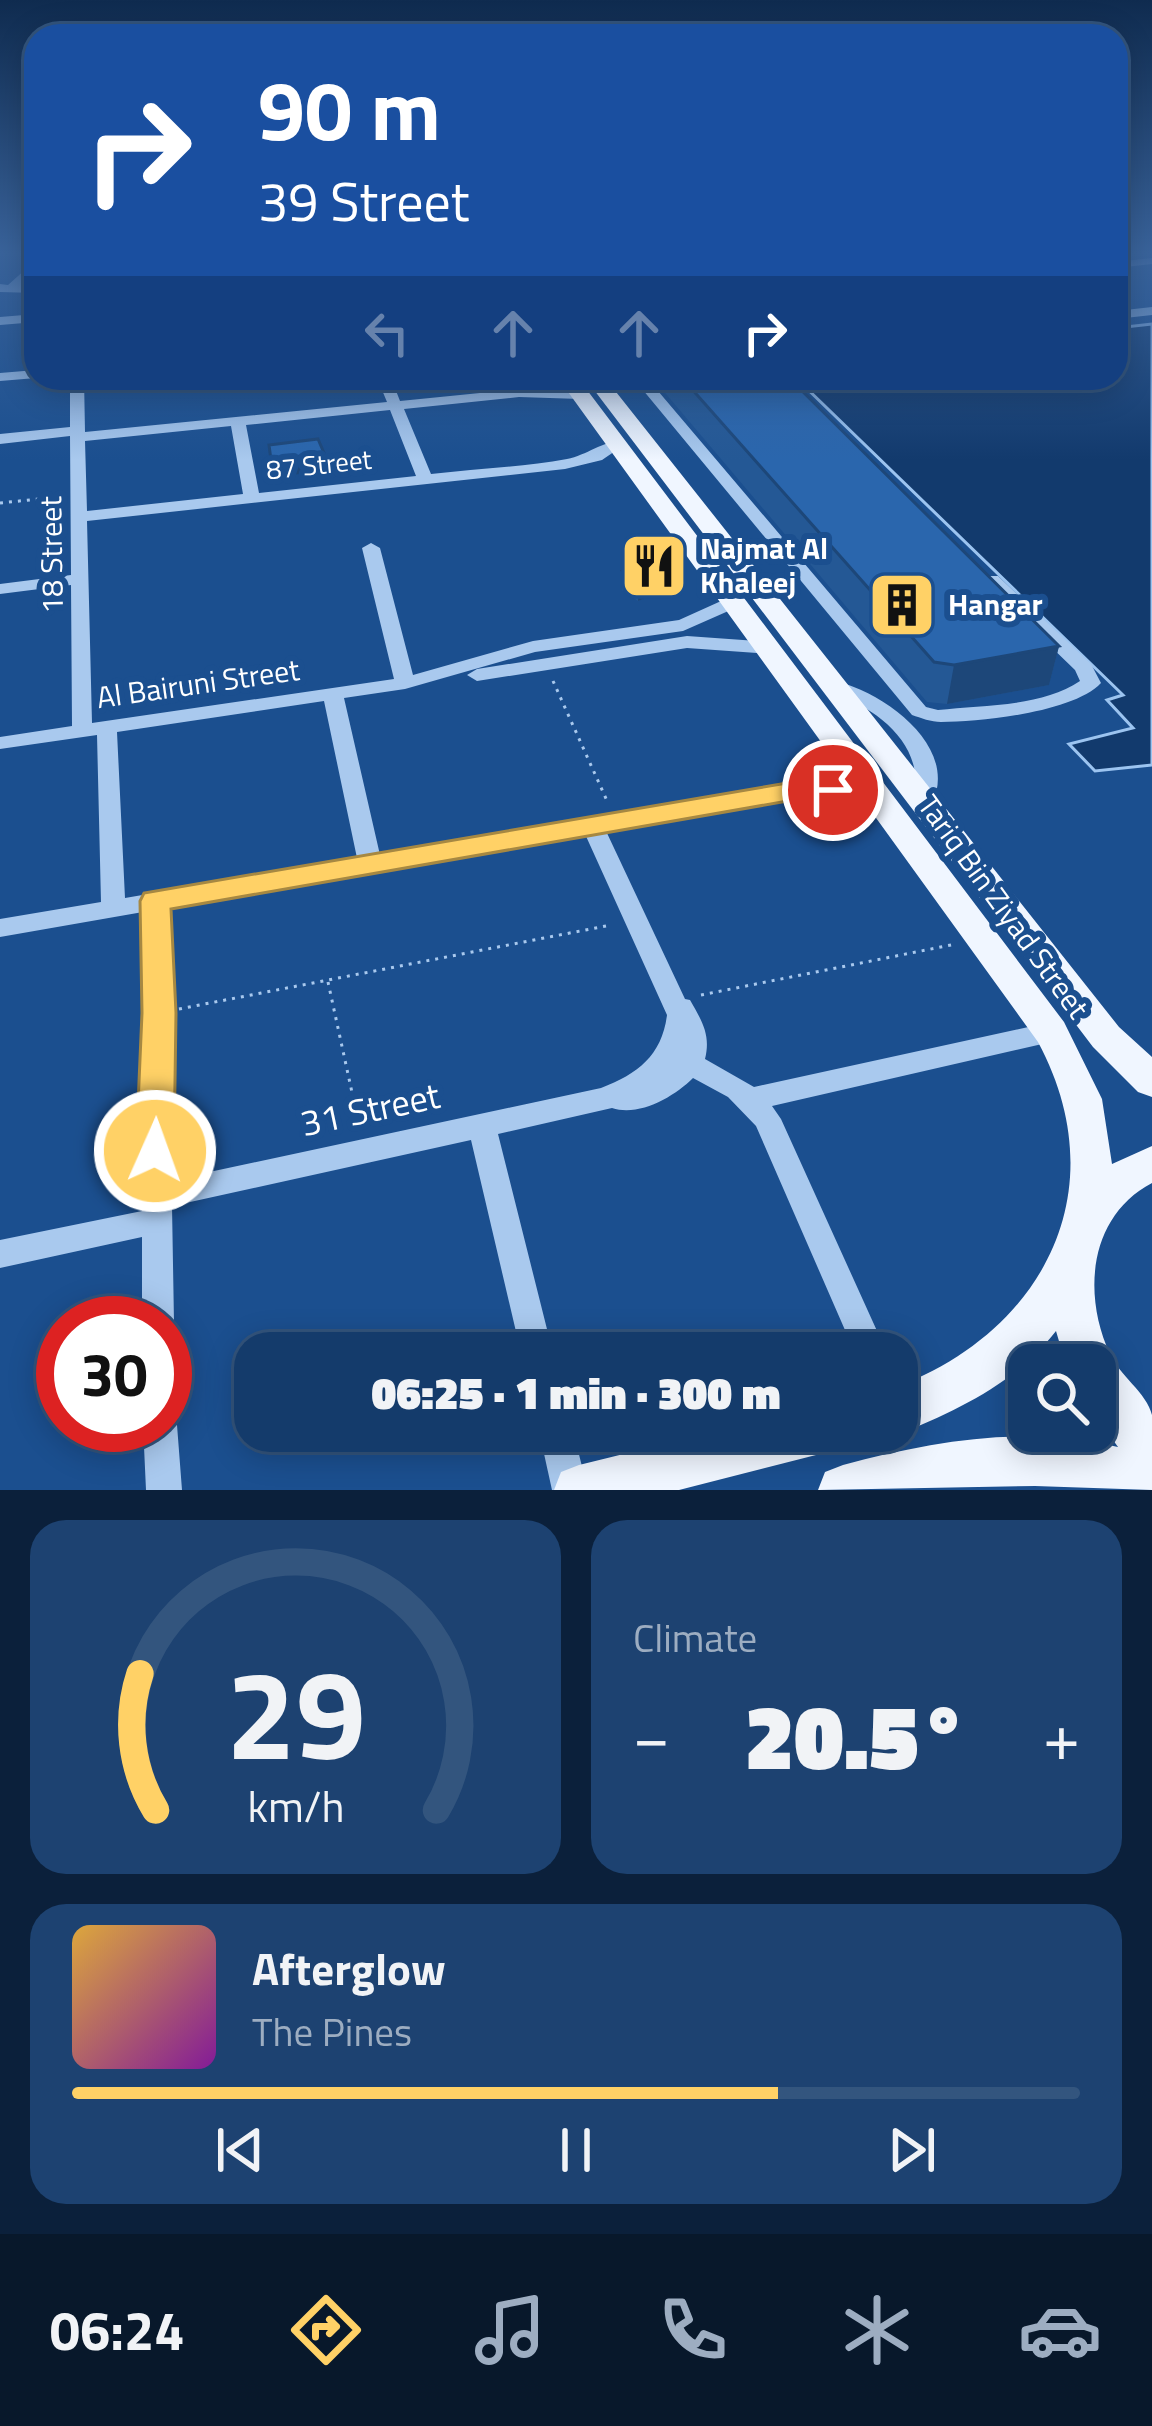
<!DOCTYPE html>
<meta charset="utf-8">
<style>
:root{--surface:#143b6b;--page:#1d4271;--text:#f1f3f6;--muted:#9dadc1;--line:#33557e;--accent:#ffd166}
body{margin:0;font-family:"Titillium Web",sans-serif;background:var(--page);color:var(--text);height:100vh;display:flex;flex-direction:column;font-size:45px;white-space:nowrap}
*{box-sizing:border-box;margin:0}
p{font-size:39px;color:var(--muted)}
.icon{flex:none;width:66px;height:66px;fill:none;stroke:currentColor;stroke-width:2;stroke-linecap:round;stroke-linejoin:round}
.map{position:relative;height:1490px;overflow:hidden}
.drawer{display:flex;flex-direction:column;gap:30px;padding:30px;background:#0b203b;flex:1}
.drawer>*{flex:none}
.banner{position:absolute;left:24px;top:24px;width:1104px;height:366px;border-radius:36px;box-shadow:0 6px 30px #0003,0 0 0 3px var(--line);background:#1a4fa0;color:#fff;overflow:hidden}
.tools{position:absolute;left:1008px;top:1344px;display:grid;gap:24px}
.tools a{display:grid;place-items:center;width:108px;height:108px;border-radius:24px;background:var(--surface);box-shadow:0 6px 30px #0003,0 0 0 3px var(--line);font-size:60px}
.speed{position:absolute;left:36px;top:1296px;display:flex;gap:24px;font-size:60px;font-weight:700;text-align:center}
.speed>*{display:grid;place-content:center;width:156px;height:156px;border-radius:50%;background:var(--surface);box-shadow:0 6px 30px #0003,0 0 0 3px var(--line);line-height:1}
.speed .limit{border:18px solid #d22;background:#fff;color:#111}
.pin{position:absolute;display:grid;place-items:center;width:102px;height:102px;color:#fff;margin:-51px;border:6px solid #fff;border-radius:50%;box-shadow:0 3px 12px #0007}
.me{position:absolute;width:132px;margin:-66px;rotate:2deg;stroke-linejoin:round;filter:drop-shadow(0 0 9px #0008)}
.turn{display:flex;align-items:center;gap:42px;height:252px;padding:0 36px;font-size:54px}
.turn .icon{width:156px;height:156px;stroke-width:2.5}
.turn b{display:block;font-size:84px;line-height:102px}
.lanes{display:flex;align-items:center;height:114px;padding:0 36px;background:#0003;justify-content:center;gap:60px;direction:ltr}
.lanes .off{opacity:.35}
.big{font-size:90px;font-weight:800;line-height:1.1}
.drawer .card{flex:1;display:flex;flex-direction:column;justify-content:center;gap:18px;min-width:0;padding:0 42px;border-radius:36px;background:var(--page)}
.drawer .dial{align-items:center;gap:0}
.dial svg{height:312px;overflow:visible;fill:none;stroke:var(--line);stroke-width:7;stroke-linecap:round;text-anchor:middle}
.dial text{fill:var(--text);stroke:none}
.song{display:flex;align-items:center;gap:36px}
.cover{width:144px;height:144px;border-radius:18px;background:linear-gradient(135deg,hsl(40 70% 55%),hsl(290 70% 35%))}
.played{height:12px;border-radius:6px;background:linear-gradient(90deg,var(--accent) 70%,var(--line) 70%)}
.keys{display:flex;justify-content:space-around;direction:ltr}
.heat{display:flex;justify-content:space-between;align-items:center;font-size:66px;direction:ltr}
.drawer .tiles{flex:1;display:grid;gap:30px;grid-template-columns:1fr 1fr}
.card:last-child{grid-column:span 2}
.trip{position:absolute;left:234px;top:1332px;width:684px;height:120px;border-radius:36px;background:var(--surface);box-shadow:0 6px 30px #0003,0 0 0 3px var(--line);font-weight:800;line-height:120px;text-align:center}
.tabs{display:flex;height:192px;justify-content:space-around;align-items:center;background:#08182b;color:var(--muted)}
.tabs .icon{width:84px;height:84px}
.tabs .active{color:var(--accent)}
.tabs b{font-size:54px;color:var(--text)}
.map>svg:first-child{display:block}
.water{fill:#123a6d;stroke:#9cc4f0;stroke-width:3}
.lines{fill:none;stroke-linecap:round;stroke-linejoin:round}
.path-far1{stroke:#a9c9ee;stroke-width:3;stroke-dasharray:3 6;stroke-linecap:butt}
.path{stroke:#a9c9ee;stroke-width:4.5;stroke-dasharray:9 14;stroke-linecap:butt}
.minor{fill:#a9c9ee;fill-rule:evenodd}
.major{fill:#f0f6ff;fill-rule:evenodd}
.wall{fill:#245895}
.shaded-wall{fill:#1d4779}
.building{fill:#2a66ad;stroke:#1d4779;stroke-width:3}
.route{fill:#ffd166;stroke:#a68842;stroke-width:3}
.labels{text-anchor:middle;stroke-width:12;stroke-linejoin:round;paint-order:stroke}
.far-street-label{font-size:27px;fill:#fff;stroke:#1b4f8f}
.poi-label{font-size:30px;font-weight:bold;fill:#fff;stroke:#1b4f8f;text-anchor:start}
.street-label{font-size:30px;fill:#fff;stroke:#1b4f8f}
.near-street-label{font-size:36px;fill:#fff;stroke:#1b4f8f}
</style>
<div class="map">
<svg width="1152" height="1490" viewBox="0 0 1152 1490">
<rect width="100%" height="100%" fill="#1b4f8f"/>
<polygon class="water" points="1152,324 1152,765 1095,771 1069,744 1133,728 1107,700 1123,695 796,378 1116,378 1116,328"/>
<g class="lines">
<g class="path-far1">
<polyline points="0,503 58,497"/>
<polyline points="553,681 608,803"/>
<polyline points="328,982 358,1120"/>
<polyline points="701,995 956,944"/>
<polyline points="179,1009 611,925"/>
</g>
<polyline class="path" points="357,1117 360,1131"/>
<g class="minor">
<polygon points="1152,258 1152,264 1116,268 1116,262"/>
<polygon points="36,260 36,270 21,285 36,285 36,293 0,292 0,284 8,285"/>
<polygon points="1152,307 1152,315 1116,319 1116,311"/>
<polygon points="36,314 36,322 0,325 0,317"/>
<polygon points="36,370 36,378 0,381 0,373"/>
<path d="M 70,378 L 84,378 L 85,432 L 387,402 L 377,378 L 391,378 L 400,401 L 519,389 L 586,392 L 586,398 L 581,399 L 519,397 L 404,409 L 431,474 C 476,469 523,467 567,459 C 587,455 605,440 621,441 L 621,447 L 602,460 L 565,469 L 87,521 L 92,723 L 394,679 L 362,548 L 371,543 L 380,548 L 413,675 L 533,641 L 679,620 L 730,597 L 742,597 L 745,601 L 742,605 L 683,631 L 535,652 L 405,689 L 344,698 L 380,855 L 799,783 L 850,785 L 891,797 L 894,802 L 891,807 L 883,809 L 849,799 L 799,797 L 606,831 L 685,999 L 690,1000 C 702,1021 711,1035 705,1059 L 754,1087 L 1051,1022 L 1060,1025 L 1064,1032 L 1060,1039 L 1051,1042 L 772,1106 L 781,1119 L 887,1353 L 855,1353 L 756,1126 L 728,1097 L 693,1078 C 674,1097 639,1117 612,1108 L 498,1134 L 553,1353 L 521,1353 L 471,1140 L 172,1206 L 174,1323 L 165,1335 L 165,1323 L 142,1323 L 142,1237 L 0,1268 L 0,1240 L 142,1211 L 139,1197 L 142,1191 L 143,912 L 0,937 L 0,919 L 101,902 L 97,735 L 0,749 L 0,737 L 72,726 L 71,585 L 0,594 L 0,584 L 71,575 L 70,436 L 0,444 L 0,434 L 70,427 ZM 390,410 L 416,476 L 259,493 L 246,425 ZM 231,426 L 243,494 L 87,511 L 85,441 ZM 324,701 L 357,858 L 125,898 L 117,732 ZM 585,834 L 667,1015 C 662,1055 638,1074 601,1088 L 172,1180 L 167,907 Z"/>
<path d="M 633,378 L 647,378 L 926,707 L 938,710 C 982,705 1042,707 1080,681 L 1075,670 L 986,584 L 986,576 L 998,576 L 1091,664 L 1101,683 C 1074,712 981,722 941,722 C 931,722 921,718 912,715 Z"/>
<polygon points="687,636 771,642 781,648 771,654 687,648 477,681 467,675 477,669"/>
<path d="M 839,682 C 887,695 959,747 932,804 L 916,804 L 913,799 C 927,746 878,709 832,692 L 829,688 Z"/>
<polygon points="165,1410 172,1413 177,1425 182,1490 146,1490 143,1425 165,1425"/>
<polygon points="539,1431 573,1431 588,1490 552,1490"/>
</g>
<g class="major">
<path d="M 558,378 L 578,378 L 1064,1022 L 1102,1099 L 1112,1164 L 1152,1146 L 1152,1183 C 1089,1216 1082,1294 1110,1354 C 1119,1375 1147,1393 1152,1415 C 1152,1438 1152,1467 1152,1490 L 1035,1486 L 818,1490 L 825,1472 L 843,1465 C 934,1441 1025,1425 1118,1447 L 1095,1415 L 1095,1365 L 1066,1365 L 1056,1331 C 1014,1384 958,1410 897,1435 L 888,1431 L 897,1431 L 897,1387 C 1045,1330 1117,1189 1038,1042 Z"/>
<polygon points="585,378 605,378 1119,1027 1152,1057 1152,1097 1138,1092 1093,1047"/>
<polygon points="717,1431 841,1431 833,1448 816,1455 679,1490 554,1490 561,1472 579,1465"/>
</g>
</g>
<g class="wall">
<polygon points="655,378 789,378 1059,646 1049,685 947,704 927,702 655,381"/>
<polygon points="670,570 669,589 638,601 622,590 623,571"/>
</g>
<g class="shaded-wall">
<polygon points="324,453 326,471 273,477 271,460"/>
<polygon points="670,570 669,589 638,601 639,582"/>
<polygon points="1059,646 1049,685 947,704 954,665"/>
</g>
<g class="building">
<polygon points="682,378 789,378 1059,646 954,665 934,662"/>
<polygon points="318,439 324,453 271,460 269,445"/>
<polygon points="654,560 670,570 639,582 623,571"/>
</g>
<linearGradient id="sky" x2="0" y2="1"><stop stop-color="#0f2b4f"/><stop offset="0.55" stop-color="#39639b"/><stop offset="1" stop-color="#39639b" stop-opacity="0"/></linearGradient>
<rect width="1152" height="460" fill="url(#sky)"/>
<polygon class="route" points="799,781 833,781 847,790 833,799 799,799 171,909 176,1013 174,1151 168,1162 155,1167 142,1162 136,1151 142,1013 140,901 144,893"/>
<defs>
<symbol id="restaurant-square" viewBox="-11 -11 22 22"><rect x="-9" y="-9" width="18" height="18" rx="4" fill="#ffd166" stroke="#1b4f8f"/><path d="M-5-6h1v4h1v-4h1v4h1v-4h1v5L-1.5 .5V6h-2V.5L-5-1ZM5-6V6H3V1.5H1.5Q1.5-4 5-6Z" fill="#111"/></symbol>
<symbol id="building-square" viewBox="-11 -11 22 22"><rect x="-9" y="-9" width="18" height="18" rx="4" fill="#ffd166" stroke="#1b4f8f"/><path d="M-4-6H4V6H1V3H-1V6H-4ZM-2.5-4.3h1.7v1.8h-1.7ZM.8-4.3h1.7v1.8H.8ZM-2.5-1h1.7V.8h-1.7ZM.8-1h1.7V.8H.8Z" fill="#111"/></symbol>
</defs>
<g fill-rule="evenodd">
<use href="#restaurant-square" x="616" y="528" width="76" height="76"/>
<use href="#building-square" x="864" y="567" width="76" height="76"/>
</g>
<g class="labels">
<g class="far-street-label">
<text transform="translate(319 465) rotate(-6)" y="9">87 Street</text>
</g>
<g class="poi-label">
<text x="700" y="559">Najmat Al<tspan x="700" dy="34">Khaleej</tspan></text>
<text x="948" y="615">Hangar</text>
</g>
<g class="street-label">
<text transform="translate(52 555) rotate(-91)" y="10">18 Street</text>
<text transform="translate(198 684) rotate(-8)" y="10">Al Bairuni Street</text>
<text transform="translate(1003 907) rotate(54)" y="10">Tariq Bin Ziyad Street</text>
</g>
<g class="near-street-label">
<text transform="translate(370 1109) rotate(-12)" y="13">31 Street</text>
</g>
</g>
</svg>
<div class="tools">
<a><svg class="icon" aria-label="search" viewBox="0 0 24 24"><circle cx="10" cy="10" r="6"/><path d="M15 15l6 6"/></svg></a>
</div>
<div class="speed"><div class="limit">30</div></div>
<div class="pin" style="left:833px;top:790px;background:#d93025"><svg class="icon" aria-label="arrive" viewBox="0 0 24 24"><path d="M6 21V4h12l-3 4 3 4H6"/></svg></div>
<svg class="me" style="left:155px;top:1151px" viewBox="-20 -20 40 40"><circle r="17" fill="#ffd166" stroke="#fff" stroke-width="3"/><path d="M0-11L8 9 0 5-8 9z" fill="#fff"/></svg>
<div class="trip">06:25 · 1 min · 300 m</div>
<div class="banner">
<div class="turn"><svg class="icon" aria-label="right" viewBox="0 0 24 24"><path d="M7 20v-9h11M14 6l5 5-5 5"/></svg><div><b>90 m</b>39 Street</div></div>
<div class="lanes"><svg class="icon off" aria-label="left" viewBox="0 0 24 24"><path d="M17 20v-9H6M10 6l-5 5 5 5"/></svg><svg class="icon off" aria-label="ahead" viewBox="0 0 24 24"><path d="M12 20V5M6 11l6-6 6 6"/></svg><svg class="icon off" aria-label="ahead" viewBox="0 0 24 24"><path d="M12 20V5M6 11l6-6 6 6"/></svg><svg class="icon" aria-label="right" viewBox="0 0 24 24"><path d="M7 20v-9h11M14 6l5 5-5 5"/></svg></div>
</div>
</div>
<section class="drawer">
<div class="tiles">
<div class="card dial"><svg viewBox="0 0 100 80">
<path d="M14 69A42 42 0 1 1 86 69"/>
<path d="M14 69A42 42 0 0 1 10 34" stroke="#ffd166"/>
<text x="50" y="56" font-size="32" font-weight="700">29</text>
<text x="50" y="72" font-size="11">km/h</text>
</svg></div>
<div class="card"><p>Climate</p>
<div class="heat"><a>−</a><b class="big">20.5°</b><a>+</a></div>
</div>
<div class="card">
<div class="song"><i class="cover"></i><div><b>Afterglow</b><p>The Pines</p></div></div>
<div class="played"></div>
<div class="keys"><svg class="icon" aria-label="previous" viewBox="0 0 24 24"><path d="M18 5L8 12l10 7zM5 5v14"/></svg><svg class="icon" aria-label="pause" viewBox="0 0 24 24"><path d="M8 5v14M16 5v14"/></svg><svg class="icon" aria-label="next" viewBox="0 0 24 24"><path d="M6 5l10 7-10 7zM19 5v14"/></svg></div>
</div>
</div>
</section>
<nav class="tabs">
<b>06:24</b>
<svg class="icon active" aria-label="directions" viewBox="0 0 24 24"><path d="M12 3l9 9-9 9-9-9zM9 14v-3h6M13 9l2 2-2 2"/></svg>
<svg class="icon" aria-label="music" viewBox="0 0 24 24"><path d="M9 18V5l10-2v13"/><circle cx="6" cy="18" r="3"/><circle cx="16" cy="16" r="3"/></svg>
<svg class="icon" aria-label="phone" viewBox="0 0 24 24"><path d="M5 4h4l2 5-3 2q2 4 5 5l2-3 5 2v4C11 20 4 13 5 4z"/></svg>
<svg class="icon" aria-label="climate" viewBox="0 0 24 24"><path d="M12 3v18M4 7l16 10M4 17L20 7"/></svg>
<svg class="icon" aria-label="car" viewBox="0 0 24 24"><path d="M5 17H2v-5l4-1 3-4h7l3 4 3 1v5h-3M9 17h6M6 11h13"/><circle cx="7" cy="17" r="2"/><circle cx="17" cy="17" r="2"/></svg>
</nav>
